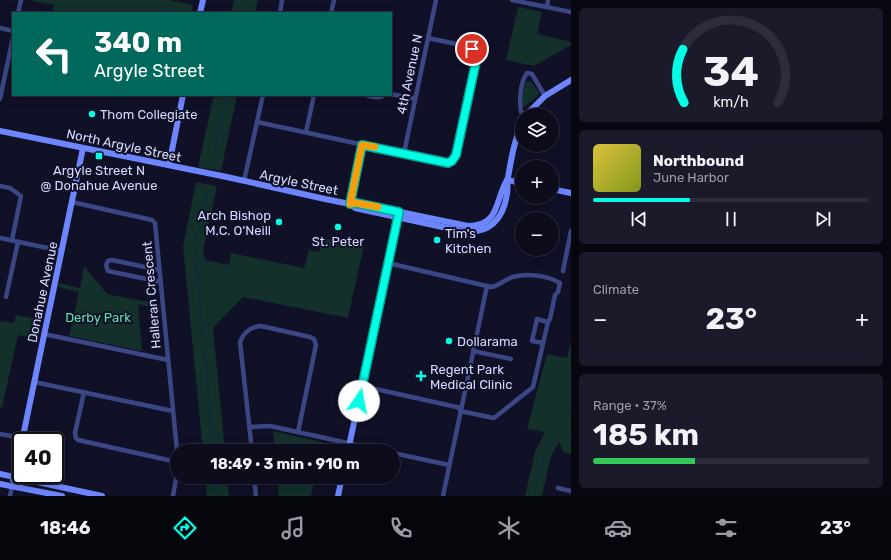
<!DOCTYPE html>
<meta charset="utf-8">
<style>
:root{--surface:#0c0c1d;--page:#1a1a2a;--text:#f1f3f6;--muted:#9a9ba4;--line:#2c2c3b;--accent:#03fde5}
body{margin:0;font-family:Rubik,sans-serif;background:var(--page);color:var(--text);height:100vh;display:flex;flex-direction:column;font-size:15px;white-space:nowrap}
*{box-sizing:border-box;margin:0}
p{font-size:13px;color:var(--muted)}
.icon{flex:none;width:22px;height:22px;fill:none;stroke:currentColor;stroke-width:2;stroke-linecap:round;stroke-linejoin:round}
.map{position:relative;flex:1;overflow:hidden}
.panel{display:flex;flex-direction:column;gap:8px;padding:8px;background:#070710;width:320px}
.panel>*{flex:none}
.guide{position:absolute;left:12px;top:12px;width:380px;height:84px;border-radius:0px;box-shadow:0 2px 10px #0003,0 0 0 1px var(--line);background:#00695c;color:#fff;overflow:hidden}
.buttons{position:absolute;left:515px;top:108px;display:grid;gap:8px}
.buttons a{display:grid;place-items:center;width:44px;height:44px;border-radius:50%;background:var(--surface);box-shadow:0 2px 10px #0003,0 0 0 1px var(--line);font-size:20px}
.speed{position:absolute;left:12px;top:432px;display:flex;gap:8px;font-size:20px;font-weight:700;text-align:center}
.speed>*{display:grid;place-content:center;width:52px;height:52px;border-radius:50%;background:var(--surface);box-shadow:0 2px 10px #0003,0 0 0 1px var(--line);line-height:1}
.speed .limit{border:2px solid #111;border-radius:6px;background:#fff;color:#111}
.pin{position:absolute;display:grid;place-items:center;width:34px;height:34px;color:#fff;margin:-17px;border:2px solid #fff;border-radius:50%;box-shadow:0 1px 4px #0007}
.me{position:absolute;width:44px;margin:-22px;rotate:12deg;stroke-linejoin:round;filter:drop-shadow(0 0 3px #0008)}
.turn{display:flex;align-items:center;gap:14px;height:84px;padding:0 16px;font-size:18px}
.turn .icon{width:52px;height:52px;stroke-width:2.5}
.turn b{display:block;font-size:28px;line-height:34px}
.big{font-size:30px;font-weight:700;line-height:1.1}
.panel .card{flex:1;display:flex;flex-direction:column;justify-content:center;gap:6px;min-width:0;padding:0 14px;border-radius:6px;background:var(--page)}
.panel .dial{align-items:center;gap:0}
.dial svg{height:104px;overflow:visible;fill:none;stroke:var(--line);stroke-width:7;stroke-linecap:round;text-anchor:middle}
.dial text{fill:var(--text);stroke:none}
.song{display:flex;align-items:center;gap:12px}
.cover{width:48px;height:48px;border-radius:6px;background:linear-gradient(135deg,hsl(50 70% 55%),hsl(70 70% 35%))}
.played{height:4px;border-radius:2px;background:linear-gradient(90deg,var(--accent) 35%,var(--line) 35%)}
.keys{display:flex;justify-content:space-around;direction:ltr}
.heat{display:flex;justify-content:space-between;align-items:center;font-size:22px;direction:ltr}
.charge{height:6px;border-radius:3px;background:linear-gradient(90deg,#34c759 37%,var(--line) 0)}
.trip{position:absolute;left:170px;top:444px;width:230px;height:40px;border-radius:20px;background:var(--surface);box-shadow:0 2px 10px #0003,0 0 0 1px var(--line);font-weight:700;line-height:40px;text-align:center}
.tab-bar{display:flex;height:64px;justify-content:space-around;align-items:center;background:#05050c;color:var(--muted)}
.tab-bar .icon{width:28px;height:28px}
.tab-bar .current{color:var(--accent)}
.tab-bar b{font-size:18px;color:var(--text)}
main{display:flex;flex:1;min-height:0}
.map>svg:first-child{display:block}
.green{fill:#13302a}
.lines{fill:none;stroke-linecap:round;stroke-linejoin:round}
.stream{stroke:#0b2b44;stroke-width:1}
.street{stroke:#3b4785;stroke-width:4.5}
.secondary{stroke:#6d86fe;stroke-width:6}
.route-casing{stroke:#02a495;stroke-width:10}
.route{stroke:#03fde5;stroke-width:7}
.slow{stroke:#f59e0b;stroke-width:7}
.poi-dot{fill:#03fde5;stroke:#101027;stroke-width:1.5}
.labels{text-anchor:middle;stroke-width:4;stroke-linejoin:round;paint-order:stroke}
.street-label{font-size:13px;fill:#d5d9ff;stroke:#101027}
.poi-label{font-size:13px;fill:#d5d9ff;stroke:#101027;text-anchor:start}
.park-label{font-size:13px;fill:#61dfa7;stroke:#101027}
</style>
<main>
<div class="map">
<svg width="571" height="496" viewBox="0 0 571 496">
<rect width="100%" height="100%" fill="#101027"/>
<g class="green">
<polygon points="28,0 170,0 193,5 191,13 52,13 54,5"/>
<polygon points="234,0 258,0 255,13 231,13"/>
<polygon points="518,7 542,12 537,34 571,42 571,45 534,66 506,60"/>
<polygon points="527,81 532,82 539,93 538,96 524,107 521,104 525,83"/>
<polygon points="214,95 237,95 221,171 198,167"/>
<polygon points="196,182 217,186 203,251 205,260 229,265 231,253 304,268 309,250 319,252 322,238 364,245 348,318 243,297 213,328 225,451 203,451 183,246"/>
<polygon points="84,266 107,294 158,304 159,309 138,304 142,351 69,336 79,292 58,287 59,283 80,288"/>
<polygon points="16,315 42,320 38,339 18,335 2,408 0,407 0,321 14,323"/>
<polygon points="571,340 571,454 564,453 559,442 551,456 542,496 525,496 535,452 545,432 527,429 547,354 567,358"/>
<polygon points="273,431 322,442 320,451 275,451"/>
<polygon points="205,477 227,477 229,496 207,496"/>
<polygon points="277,477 315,477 311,496 279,496"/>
</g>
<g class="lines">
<g class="stream">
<polyline points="244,13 247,0"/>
<polyline points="213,160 227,95"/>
<polyline points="206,193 197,236 195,250 214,451"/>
<polyline points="216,477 217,496"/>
<path d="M 535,496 C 543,460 544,440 571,412"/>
</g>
<g class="street">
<polyline points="512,0 571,12"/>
<polyline points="547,7 548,0"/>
<polyline points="18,13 21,0"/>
<polyline points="280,13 282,0"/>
<polyline points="331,13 334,0"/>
<polyline points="0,28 13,31"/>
<polyline points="391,94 415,99"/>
<path d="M 366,95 C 372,97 380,99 384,95"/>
<polyline points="0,99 13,37"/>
<path d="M 526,115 L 521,112 C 519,100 520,83 527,73 L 532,74 L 545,96"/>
<polyline points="257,122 448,163 452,161 456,155 477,57 472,49 466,46 428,38"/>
<polyline points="306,132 314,95"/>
<polyline points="404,153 436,0"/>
<polyline points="244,181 263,95"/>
<polyline points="0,186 10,188 21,196 12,240"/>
<polyline points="72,202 152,220 155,223 177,451"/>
<polyline points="350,204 362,145"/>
<polyline points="0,238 62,251"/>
<path d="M 388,263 L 491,287 C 498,286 502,282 508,279 C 522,272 547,275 560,283 L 558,292 L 555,295 L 550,319 L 548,322 L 533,387 L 494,418 L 460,411"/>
<polyline points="159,270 112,260 108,261 106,265 108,271 161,282"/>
<polyline points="563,271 571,231"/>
<polyline points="6,297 18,242"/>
<polyline points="44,334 168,360"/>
<polyline points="543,343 532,341 537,319 548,322"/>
<polyline points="473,351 511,359"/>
<polyline points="34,382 173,411"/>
<polyline points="362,386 461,408"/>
<polyline points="84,392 75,433 76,438 78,440 177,462"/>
<polyline points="249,427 270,426 384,451"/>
<polyline points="0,434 22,438"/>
<path d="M 252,451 L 240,342 C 244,332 250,327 261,326 L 310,337 L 314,339 L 316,345 L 298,432"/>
<polyline points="393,453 449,465"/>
<polyline points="254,477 256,496"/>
<polyline points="558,488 571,491"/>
<polyline points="10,496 12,486"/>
<polyline points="173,496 177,473"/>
<polyline points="443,496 487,286"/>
</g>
<g class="secondary">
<polyline points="200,13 203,0"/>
<polyline points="526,115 545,96 571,80"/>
<path d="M 0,131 L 227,177 L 325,199 L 350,204 L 356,203 L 468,226 C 500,226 495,200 507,180"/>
<polyline points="169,165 183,95"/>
<polyline points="507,180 522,183"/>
<polyline points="552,189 571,193"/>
<path d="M 350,204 L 355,208 L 461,231 C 489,235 503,220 507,194 C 508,188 507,183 508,178 C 511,160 514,141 522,124"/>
<polyline points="22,441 83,148"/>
<polyline points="348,451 398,215"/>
<polyline points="0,474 102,496"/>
<polyline points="13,480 21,444"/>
<polyline points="0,484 62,496"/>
<polyline points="338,496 342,477"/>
</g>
</g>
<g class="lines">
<defs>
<polyline id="route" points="359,401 399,212 356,203 350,204 362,145 448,163 452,161 456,155 477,57 472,49"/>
</defs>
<use href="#route" class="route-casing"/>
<use href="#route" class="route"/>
<polyline class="slow" points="375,147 362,145 350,204 356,203 378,207"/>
</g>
<g class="poi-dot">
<circle cx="92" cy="114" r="4"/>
<rect x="95" y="152" width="8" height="8" rx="2"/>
<circle cx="279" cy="222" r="4"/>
<circle cx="338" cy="227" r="4"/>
<circle cx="437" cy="240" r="4"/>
<circle cx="449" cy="341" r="4"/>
<path d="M419 370h4v4h4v4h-4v4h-4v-4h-4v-4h4z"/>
</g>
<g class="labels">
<g class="street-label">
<text transform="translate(409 74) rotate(-78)" y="5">4th Avenue N</text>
<text transform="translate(124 145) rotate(12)" y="5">North Argyle Street</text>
<text transform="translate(299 182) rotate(12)" y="5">Argyle Street</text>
<text transform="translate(42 292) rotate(-78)" y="5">Donahue Avenue</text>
<text transform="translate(151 295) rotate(-95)" y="5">Halleran Crescent</text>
</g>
<g class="poi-label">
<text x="100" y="119">Thom Collegiate</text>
<text x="99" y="175" text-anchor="middle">Argyle Street N<tspan x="99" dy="15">@ Donahue Avenue</tspan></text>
<text x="271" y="220" text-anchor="end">Arch Bishop<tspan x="271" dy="15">M.C. O'Neill</tspan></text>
<text x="445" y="238">Tim's<tspan x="445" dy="15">Kitchen</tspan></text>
<text x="338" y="246" text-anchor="middle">St. Peter</text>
<text x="457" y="346">Dollarama</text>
<text x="430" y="374">Regent Park<tspan x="430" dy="15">Medical Clinic</tspan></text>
</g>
<g class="park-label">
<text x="98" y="322">Derby Park</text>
</g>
</g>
</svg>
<div class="buttons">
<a><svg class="icon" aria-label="layers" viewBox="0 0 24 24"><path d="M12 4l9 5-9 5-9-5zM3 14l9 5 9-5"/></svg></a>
<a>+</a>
<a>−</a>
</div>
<div class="speed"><div class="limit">40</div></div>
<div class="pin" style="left:472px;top:49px;background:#d93025"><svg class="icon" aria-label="arrive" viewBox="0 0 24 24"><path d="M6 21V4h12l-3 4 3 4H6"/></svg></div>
<svg class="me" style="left:359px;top:401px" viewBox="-20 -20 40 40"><circle r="19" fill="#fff"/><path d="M0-13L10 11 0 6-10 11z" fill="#03fde5"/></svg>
<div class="trip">18:49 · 3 min · 910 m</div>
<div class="guide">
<div class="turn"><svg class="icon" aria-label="left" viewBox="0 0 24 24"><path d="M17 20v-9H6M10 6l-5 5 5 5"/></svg><div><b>340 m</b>Argyle Street</div></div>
</div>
</div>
<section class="panel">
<div class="card dial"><svg viewBox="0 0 100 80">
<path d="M14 69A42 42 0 1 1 86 69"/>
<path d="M14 69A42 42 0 0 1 13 28" stroke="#03fde5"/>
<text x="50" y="56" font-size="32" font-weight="700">34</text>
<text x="50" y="72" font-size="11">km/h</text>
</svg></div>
<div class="card">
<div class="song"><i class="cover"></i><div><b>Northbound</b><p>June Harbor</p></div></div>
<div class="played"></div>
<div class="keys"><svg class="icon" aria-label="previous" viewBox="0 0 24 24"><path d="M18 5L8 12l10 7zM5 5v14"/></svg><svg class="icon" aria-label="pause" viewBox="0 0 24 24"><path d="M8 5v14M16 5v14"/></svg><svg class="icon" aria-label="next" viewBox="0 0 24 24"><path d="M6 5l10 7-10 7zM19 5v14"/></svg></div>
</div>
<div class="card"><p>Climate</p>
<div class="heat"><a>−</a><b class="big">23°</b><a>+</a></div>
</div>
<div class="card"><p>Range · 37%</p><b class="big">185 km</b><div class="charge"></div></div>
</section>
</main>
<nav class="tab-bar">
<b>18:46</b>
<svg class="icon current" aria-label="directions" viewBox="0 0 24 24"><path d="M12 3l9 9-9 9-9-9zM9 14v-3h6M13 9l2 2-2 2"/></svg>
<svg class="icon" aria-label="music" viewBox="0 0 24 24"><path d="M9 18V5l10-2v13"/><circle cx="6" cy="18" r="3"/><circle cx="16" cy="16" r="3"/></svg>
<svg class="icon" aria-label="phone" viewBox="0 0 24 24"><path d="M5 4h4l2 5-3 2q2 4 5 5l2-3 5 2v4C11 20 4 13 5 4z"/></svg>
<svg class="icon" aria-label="climate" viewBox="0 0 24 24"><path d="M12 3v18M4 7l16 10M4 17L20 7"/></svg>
<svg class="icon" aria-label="car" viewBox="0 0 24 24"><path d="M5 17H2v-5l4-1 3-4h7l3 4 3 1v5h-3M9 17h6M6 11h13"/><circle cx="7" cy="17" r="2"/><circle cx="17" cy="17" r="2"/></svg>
<svg class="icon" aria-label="filters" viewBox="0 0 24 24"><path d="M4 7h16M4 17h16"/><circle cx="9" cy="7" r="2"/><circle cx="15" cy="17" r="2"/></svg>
<b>23°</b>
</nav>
